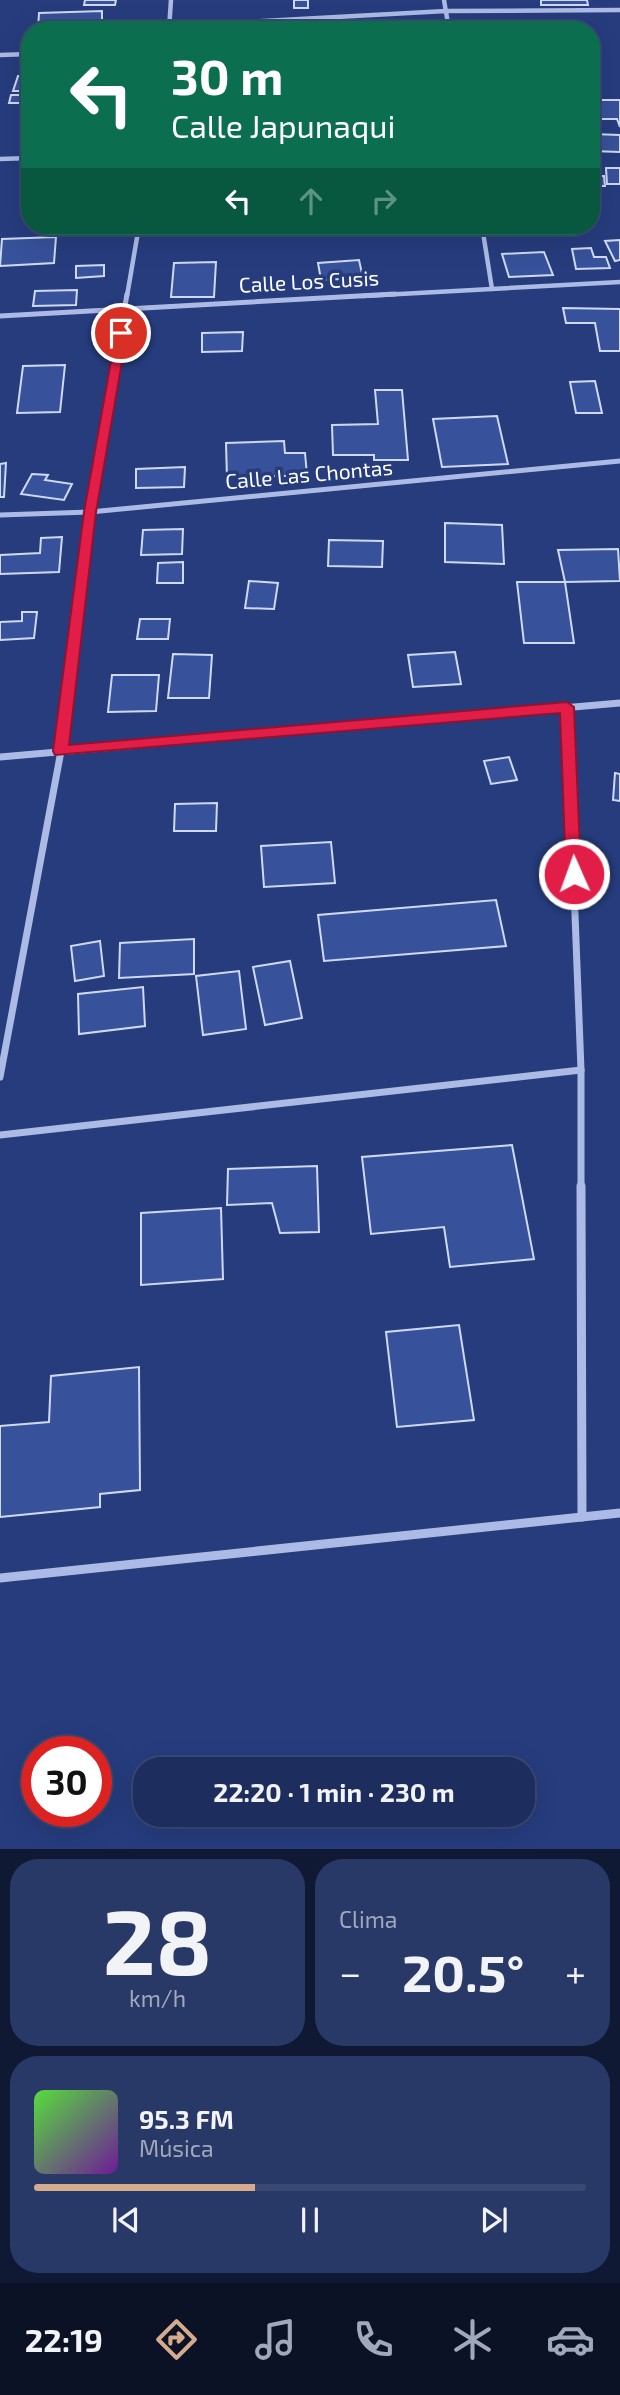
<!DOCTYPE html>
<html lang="es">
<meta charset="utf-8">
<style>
:root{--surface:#1c2d5e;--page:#293967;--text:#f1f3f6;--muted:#a0a8bc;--line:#3a4973;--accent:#d6ab8b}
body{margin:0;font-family:"Exo 2",sans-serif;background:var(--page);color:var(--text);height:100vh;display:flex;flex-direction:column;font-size:26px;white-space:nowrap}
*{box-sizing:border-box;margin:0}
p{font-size:23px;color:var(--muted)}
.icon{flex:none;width:38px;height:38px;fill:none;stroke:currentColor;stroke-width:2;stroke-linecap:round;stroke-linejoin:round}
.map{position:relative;height:1849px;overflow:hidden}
.details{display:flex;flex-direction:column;gap:10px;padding:10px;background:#0f1934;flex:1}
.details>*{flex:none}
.hud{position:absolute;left:21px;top:21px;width:579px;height:214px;border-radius:28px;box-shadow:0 7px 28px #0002,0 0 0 2px var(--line);background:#0b6e4f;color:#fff;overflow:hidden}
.speed{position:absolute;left:21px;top:1736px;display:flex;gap:14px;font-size:35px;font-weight:700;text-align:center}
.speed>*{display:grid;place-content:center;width:91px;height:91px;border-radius:50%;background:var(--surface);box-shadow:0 7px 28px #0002,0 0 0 2px var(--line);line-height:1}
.speed .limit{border:10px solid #d22;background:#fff;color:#111}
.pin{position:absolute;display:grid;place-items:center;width:60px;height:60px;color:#fff;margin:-30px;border:4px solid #fff;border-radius:50%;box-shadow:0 2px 7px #0007}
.me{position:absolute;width:77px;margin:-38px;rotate:358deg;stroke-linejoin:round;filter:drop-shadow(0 0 5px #0008)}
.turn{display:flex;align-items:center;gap:24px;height:147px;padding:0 35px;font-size:32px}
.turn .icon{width:91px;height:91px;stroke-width:2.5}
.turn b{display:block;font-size:49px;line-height:60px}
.lanes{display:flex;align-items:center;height:66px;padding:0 35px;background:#0003;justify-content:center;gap:35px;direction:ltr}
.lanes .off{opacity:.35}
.big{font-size:52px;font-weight:700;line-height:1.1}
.details .widget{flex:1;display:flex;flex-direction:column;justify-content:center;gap:10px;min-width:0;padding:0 24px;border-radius:28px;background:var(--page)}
.details .dial{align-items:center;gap:0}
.dial b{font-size:91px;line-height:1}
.song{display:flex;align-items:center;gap:21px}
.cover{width:84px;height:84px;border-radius:10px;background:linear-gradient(135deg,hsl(110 70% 55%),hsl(280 70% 35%))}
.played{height:7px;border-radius:4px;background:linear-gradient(90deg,var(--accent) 40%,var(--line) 40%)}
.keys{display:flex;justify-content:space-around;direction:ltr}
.heat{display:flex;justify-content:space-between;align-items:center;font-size:38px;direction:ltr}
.details .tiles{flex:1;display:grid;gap:10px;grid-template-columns:1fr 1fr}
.widget:last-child{grid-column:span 2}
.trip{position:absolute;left:133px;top:1757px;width:402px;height:70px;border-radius:28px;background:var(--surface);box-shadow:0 7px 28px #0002,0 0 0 2px var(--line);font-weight:700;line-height:70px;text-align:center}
.tabs{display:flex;height:112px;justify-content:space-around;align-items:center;background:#0b1226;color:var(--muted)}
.tabs .icon{width:49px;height:49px}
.tabs .selected{color:var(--accent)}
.tabs b{font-size:32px;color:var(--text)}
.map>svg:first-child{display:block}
.building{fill:#37519a;stroke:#cfd9f4;stroke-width:2}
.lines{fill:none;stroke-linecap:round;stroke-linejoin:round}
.minor-far3{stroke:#acbbe5;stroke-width:4.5}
.minor-far2{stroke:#acbbe5;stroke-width:5}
.minor-far1{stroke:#acbbe5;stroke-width:7}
.minor{stroke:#acbbe5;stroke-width:9}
.route{fill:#e11d48;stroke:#92132f;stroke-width:2}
.labels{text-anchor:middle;stroke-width:7;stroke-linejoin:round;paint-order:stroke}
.far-street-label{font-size:21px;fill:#fff;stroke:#263c7d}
</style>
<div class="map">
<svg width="620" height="1849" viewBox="0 0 620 1849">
<rect width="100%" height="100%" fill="#263c7d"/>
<g class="building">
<polygon points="85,0 116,0 115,5 84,5"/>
<rect x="294" y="0" width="14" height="8"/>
<polygon points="541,0 587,0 588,5 541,5"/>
<polygon points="102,11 102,23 88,24 88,30 38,30 39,13"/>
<polygon points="107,25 136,25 135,30 106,30"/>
<polygon points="18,76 30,76 30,91 13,91"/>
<polygon points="11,95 30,95 29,103 9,103"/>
<polygon points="592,100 620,100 620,127 617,119 592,119"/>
<polygon points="592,134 620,135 620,152 592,151"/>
<polygon points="606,168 620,168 620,184 607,184"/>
<polygon points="592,176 604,176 605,186 592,186"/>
<polygon points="415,226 454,226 454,229 416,230"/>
<polygon points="509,226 571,226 572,229 509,229"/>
<polygon points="56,237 54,263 0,266 2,239"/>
<polygon points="620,240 620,260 615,261 605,241"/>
<polygon points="591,248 594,257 606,257 610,268 576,269 572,249"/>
<polygon points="544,252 553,275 509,277 502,254"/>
<polygon points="359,260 363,278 321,280 318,263"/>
<polygon points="216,262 214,297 171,297 174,263"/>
<polygon points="104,265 104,276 76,278 76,266"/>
<polygon points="77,290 76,305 33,306 35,291"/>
<polygon points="563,308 620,309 620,351 600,351 595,323 566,323"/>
<polygon points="243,332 242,351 202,352 202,333"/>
<polygon points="65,365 60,412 17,413 23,366"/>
<polygon points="595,381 602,413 576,413 570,382"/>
<polygon points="375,390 402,390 408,460 374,460 374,455 333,455 332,425 378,424"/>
<polygon points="497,416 508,464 442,467 433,419"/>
<polygon points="284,441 285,453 305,453 307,475 227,478 226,443"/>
<polygon points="6,463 4,497 0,497 0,464"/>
<polygon points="185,467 184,487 136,488 136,469"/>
<polygon points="32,474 48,475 45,480 72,484 64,500 21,494"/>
<polygon points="445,523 502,525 504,564 445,562"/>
<polygon points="183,529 182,554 141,555 143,530"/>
<polygon points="62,537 59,572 0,574 0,555 40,553 41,538"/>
<polygon points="329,540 383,541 382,567 328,566"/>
<polygon points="618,549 620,581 565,582 558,550"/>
<polygon points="183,562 183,583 157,583 158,563"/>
<polygon points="249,581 278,583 274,609 245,608"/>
<polygon points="517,582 565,582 574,643 524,643"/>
<polygon points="22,612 37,612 34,638 0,640 0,622 22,621"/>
<polygon points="140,619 170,619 168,639 137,639"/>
<polygon points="455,652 461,684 413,687 408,655"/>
<polygon points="173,654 212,655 209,698 168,698"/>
<polygon points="112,675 159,675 156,711 108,712"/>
<polygon points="509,757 517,780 491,784 484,761"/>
<polygon points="615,773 620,774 620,801 613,800"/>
<polygon points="217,803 216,831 174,831 175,804"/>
<polygon points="331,842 335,883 264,887 261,846"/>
<polygon points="496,900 506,946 324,961 318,915"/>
<polygon points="194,939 194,974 119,978 120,943"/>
<polygon points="100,941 104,976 75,981 71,946"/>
<polygon points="290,961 302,1018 265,1025 253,967"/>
<polygon points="239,971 246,1029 203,1035 196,976"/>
<polygon points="143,987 145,1026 79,1034 78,994"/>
<polygon points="512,1145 534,1259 450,1267 444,1227 371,1234 362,1157"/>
<polygon points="317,1166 319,1232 280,1233 272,1203 227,1205 228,1169"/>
<polygon points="221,1208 223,1279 141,1285 141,1213"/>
<polygon points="459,1325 474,1420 397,1427 386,1332"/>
<polygon points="139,1367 140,1490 100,1494 100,1507 0,1517 0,1426 49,1422 51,1376"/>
</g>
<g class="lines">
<g class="minor-far3">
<polyline points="444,0 449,30"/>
<polyline points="169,26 446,11 620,10"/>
<polyline points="169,29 171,0"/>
<polyline points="0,55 30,54"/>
<polyline points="0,159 30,158"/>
<polyline points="482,226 492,289"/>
<polyline points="127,296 139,226"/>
<polyline points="363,296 620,282"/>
</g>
<g class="minor-far2">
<polyline points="0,316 395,294"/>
<polyline points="0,515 90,512 620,461"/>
<polyline points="69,682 90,512 127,294"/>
</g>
<g class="minor-far1">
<polyline points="567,707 581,1070 581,1188"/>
<polyline points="0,757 620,703"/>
<polyline points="0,1077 61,751 70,681"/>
<polyline points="0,1135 581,1070"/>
</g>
<g class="minor">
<polyline points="581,1186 582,1517"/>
<polyline points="0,1578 620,1513"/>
</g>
</g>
<polygon class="route" points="121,330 127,333 96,512 69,745 567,702 574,707 581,874 579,879 568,879 566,874 560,713 55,755 53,751 84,512 116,333"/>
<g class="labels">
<g class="far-street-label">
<text transform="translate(309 282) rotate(-3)" y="7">Calle Los Cusis</text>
<text transform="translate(309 475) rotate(-5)" y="7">Calle Las Chontas</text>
</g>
</g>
</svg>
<div class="speed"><div class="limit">30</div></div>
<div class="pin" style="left:121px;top:333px;background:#d93025"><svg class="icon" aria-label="arrive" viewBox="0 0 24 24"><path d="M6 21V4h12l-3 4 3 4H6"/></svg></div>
<svg class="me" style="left:574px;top:874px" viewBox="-20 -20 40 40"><circle r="17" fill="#e11d48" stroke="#fff" stroke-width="3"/><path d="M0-11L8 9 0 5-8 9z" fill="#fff"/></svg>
<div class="trip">22:20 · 1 min · 230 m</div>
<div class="hud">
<div class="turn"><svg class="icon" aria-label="left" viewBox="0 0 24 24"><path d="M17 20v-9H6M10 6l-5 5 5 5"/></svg><div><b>30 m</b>Calle Japunaqui</div></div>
<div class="lanes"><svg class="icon" aria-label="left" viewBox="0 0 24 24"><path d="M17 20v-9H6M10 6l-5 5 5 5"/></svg><svg class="icon off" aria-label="ahead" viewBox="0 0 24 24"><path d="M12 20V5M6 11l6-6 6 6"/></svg><svg class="icon off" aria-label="right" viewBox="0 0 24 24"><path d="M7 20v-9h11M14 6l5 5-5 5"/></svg></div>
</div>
</div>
<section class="details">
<div class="tiles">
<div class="widget dial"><b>28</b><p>km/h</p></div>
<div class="widget"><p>Clima</p>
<div class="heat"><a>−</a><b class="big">20.5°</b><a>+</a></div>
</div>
<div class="widget">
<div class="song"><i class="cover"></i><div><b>95.3 FM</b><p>Música</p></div></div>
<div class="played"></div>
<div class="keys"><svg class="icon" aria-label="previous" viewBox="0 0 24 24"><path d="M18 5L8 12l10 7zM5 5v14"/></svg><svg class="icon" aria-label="pause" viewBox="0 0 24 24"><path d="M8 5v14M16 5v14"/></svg><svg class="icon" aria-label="next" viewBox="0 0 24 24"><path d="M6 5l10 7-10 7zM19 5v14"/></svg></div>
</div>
</div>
</section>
<nav class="tabs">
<b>22:19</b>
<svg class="icon selected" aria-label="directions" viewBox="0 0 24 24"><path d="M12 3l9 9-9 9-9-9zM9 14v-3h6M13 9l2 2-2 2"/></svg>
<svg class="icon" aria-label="music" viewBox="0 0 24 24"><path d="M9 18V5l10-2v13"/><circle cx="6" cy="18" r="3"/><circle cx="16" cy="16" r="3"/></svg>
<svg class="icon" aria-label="phone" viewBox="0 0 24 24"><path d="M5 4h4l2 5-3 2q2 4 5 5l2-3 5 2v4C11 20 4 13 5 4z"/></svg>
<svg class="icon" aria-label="climate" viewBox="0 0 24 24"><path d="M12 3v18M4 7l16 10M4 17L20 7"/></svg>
<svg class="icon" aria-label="car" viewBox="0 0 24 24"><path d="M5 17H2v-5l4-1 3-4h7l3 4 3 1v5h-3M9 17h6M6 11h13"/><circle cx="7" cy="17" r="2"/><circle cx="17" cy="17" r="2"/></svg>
</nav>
